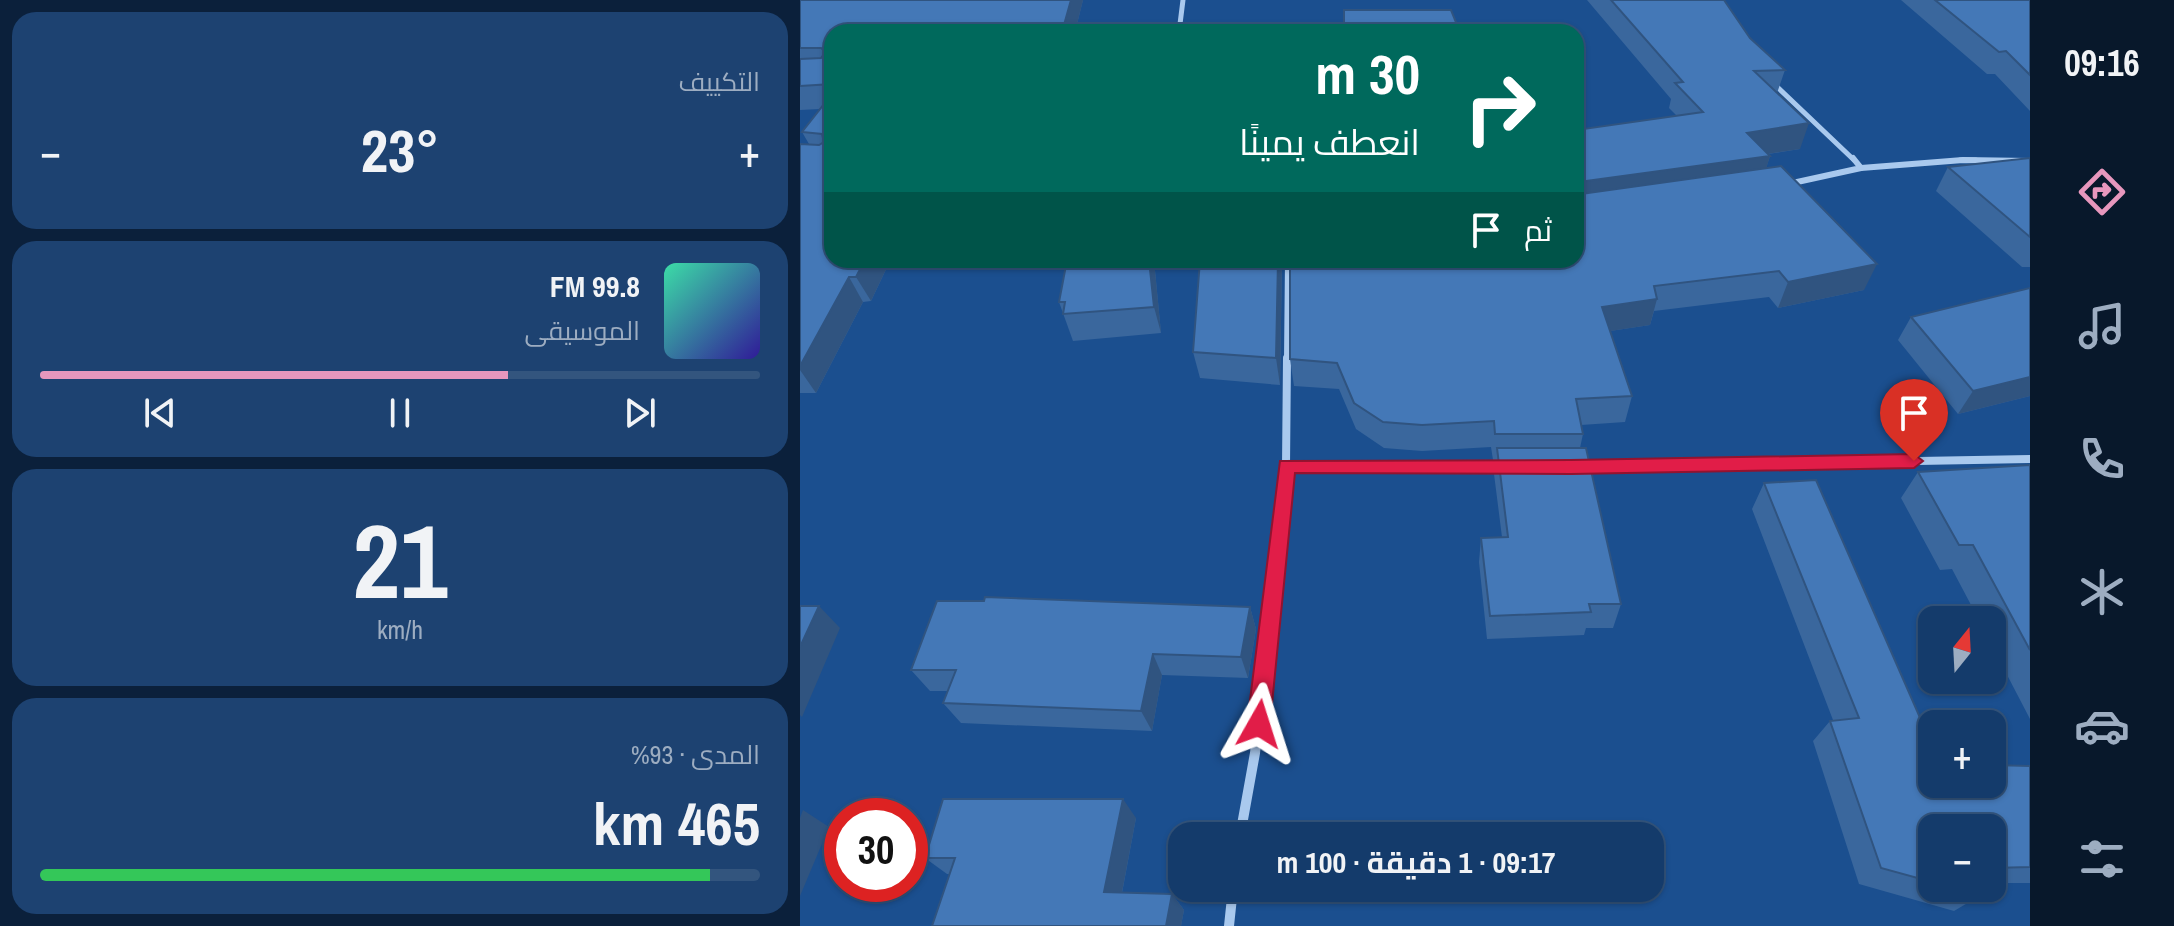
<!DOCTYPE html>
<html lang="ar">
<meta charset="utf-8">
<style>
:root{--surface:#143b6b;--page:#1d4271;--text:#f1f3f6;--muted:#9dadc1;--line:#33557e;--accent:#e797bd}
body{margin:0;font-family:"Archivo Narrow",Cairo,sans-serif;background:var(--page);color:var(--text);direction:rtl;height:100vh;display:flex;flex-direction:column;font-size:30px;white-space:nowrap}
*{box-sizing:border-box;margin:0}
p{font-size:26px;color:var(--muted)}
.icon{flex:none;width:44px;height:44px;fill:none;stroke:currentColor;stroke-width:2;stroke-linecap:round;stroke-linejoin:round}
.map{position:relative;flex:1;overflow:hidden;direction:ltr}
.sheet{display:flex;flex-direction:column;gap:12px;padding:12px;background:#0b203b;width:800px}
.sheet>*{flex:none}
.banner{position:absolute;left:24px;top:24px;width:760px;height:244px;border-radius:24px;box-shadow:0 2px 6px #0004,0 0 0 2px var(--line);direction:rtl;background:#00695c;color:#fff;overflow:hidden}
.needle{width:52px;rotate:18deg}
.fabs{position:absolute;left:1118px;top:606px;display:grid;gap:16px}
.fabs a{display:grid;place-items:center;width:88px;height:88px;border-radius:16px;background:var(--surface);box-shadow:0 2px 6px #0004,0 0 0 2px var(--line);font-size:40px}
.speed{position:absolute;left:24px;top:798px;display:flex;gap:16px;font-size:40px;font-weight:700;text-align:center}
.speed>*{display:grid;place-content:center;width:104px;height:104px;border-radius:50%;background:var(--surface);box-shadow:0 2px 6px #0004,0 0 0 2px var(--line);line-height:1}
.speed .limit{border:12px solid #d22;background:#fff;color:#111}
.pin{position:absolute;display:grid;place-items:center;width:68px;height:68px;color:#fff;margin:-82px -34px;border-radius:50% 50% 50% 0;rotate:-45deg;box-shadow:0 0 8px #0007}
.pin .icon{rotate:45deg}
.me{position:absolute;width:88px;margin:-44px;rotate:6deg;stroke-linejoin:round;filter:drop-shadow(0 0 6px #0008)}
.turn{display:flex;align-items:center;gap:28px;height:168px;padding:0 32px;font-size:36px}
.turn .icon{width:104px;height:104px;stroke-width:2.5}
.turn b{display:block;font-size:56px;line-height:68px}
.then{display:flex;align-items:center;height:76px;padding:0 32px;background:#0003;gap:16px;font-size:30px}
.big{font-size:60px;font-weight:700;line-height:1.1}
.sheet .widget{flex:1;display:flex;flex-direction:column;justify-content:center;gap:12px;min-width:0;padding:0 28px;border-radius:24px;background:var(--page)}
.sheet .dial{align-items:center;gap:0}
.dial b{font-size:104px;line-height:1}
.song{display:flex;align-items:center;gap:24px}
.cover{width:96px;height:96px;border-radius:12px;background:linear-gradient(135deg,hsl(160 70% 55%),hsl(250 70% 35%))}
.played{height:8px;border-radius:4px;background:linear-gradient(90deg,var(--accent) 65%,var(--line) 65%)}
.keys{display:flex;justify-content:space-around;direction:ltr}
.heat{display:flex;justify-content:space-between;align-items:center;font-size:44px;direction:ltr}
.charge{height:12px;border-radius:6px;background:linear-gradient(90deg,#34c759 93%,var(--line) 0)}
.trip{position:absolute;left:368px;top:822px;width:496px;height:80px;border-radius:24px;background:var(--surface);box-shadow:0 2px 6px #0004,0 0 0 2px var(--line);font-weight:700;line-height:80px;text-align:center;direction:rtl}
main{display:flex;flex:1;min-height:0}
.dock{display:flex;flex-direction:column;width:144px;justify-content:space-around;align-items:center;background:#08182b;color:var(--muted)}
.dock .icon{width:56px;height:56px}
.dock .on{color:var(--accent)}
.dock b{font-size:36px;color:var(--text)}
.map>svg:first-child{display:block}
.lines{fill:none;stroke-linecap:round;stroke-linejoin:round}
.minor-far3{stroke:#a9c9ee;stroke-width:5}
.minor-far2{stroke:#a9c9ee;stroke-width:6}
.minor-far1{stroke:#a9c9ee;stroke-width:8}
.minor{stroke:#a9c9ee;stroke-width:10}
.wall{fill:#3a679d}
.shaded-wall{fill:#305480}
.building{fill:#4478b7;stroke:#305480;stroke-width:2}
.route{fill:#e11d48;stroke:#92132f;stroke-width:2}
</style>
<main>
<nav class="dock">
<b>09:16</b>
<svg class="icon on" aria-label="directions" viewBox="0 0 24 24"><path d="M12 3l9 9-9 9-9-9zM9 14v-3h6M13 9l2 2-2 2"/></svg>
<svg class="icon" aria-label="music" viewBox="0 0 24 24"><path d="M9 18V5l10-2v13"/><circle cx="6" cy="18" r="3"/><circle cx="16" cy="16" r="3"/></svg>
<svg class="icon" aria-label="phone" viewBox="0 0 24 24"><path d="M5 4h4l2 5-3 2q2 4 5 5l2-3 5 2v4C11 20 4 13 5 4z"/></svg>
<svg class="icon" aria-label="climate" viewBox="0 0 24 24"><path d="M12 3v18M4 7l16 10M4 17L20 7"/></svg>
<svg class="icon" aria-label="car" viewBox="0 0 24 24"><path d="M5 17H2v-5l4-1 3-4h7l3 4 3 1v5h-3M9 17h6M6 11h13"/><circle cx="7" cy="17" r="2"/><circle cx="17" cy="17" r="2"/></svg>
<svg class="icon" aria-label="filters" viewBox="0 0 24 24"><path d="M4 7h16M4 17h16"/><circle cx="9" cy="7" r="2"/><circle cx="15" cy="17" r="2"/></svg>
</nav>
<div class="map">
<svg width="1230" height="926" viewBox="0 0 1230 926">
<rect width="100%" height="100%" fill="#1b4f8f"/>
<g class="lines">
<g class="minor-far3">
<polyline points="379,32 383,0"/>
<polyline points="972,82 1054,160"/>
<polyline points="1160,160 1176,160"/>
</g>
<g class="minor-far2">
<polyline points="1061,168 1163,160 1230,161"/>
<polyline points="988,184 1061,168 1053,158"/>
<polyline points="487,360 488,260"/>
</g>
<g class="minor-far1">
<polyline points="486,466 705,467"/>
<polyline points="783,467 1230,459"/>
<polyline points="470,611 486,466 487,358"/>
</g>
<g class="minor">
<polyline points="440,836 455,753 471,609"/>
<polyline points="429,926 433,888"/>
</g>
</g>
<g class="wall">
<polygon points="0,0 283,0 275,32 32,32 32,260 167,260 90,261 71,301 63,302 16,393 0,393 0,144 9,144 2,132 20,109 0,110"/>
<polygon points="787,0 924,0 950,38 985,70 977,93 1000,149 968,154 970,156 966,168 1064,290 978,308 969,297 854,311 850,325 810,331 832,396 825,422 781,425 783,434 780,448 821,604 813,628 786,628 784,635 687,639 679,562 681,538 702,537 694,474 696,460 693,460 691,447 622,451 584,448 556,429 539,389 494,386 490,359 787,129 877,116 869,108 871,99"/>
<polygon points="1101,0 1230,0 1230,111 1195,74 1187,74"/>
<polygon points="1230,158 1230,267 1222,267 1136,191 1148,167"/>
<polygon points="267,260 354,260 361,333 273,341 259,302"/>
<polygon points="482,260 480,385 400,378 393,352"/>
<polygon points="1230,288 1230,396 1158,414 1098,340 1111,317"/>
<polygon points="1230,465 1230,719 1192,646 1192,620 1179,620 1152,569 1140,570 1101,498 1118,472"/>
<polygon points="964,483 1132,784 1230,766 1230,883 1192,883 1192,828 1132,828 1132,888 1178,888 1181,895 1154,911 1059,884 1013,741 1030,721 1033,720 952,509"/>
<polygon points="450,607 456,629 448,678 362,675 352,731 161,723 143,703 148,691 130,691 111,670"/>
<polygon points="336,818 322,893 372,894 384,910 381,926 132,926 149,874 147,874 125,858"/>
</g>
<g class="shaded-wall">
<polygon points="271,0 283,0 275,32 262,32"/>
<polygon points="1009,123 1000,149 940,158 947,133"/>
<polygon points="970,156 962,182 776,208 776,184 779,182"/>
<polygon points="65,260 89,260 90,261 71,301 56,277"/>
<polygon points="349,260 354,260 361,333 354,307"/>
<polygon points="478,260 482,260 480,385 476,358"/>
<polygon points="1077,264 1064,290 978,308 988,282"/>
<polygon points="49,277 63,302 16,393 0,370 0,366"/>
<polygon points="857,299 850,325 797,333 802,307"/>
<polygon points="1230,377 1230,396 1158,414 1173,391"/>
<polygon points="19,606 40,628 2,717 0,715 0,647"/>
<polygon points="450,607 456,629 448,678 441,657"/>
<polygon points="353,654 362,675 352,731 341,711"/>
<polygon points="323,799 336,818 319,908 304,892"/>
<polygon points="3,810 29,827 0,896 0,818"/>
<polygon points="372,894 384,910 381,926 366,926"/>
</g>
<g class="building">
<polygon points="0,0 271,0 262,32 32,32 32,84 0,86 0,59 21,58 26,52 21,48 0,48"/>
<polygon points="811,0 924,0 950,38 985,70 954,71 1009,123 947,133 970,156 779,182 776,184 776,130 903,112 875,83 883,82"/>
<polygon points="1135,0 1230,0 1230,75 1206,51 1199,52"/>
<polygon points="544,10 651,10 660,32 544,32"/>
<polygon points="328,28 328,32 289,32"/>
<polygon points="32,94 32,260 65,260 56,277 49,277 0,366 0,144 19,145 24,142 22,134 2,132"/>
<polygon points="1230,158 1230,237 1148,167"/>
<polygon points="981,166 1077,264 988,282 979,271 854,286 857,299 802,307 832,396 776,399 783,434 695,434 694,421 622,425 583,422 554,403 537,363 490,359 490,260 776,260 776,192 781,194"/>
<polygon points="267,260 349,260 354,307 263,314 265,302 259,302"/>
<polygon points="400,260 478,260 476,358 393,352"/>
<polygon points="1230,288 1230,377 1173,391 1111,317"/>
<polygon points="697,448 786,448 821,604 789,604 791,612 690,616 681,538 708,537"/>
<polygon points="1230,465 1230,650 1173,545 1159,545 1118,472"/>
<polygon points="1016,480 1132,745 1132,784 1192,784 1192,765 1230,766 1230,867 1192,868 1192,828 1132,828 1132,882 1081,868 1030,721 1059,718 964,483"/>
<polygon points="185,597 450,607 441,657 353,654 341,711 143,703 156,670 111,670 137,601 184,601"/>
<polygon points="0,606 19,606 0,647"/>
<polygon points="143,799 323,799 304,892 372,894 366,926 132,926 155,858 125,858"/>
<polygon points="1154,888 1178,888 1181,895"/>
</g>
<polygon class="route" points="1114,454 1123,461 1114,468 771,474 495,473 470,724 467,732 459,735 451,732 447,724 480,461 771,460"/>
</svg>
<div class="fabs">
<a><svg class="needle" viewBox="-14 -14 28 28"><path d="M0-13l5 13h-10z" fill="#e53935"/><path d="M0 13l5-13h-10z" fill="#9dadc1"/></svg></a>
<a>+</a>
<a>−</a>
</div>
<div class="speed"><div class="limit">30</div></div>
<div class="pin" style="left:1114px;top:461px;background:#d93025"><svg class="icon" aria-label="arrive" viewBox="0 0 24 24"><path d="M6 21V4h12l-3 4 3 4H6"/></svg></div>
<svg class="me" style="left:459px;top:724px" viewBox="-20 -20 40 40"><path d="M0-17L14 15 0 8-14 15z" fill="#e11d48" stroke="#fff" stroke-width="4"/></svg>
<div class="trip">09:17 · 1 دقيقة · 100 m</div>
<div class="banner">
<div class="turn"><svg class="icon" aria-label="right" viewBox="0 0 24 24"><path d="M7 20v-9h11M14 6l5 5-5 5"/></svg><div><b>30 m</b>انعطف يمينًا</div></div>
<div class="then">ثم<svg class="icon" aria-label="arrive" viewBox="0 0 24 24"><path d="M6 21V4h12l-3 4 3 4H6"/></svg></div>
</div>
</div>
<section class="sheet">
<div class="widget"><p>التكييف</p>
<div class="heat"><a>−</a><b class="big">23°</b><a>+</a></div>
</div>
<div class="widget">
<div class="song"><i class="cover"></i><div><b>99.8 FM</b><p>الموسيقى</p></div></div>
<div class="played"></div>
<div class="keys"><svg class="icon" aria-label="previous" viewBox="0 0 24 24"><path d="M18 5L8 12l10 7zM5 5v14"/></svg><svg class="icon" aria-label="pause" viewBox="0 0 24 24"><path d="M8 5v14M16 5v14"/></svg><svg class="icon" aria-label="next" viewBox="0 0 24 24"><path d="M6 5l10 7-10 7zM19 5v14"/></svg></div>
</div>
<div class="widget dial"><b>21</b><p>km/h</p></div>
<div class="widget"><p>المدى · 93%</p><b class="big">465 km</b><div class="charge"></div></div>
</section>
</main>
